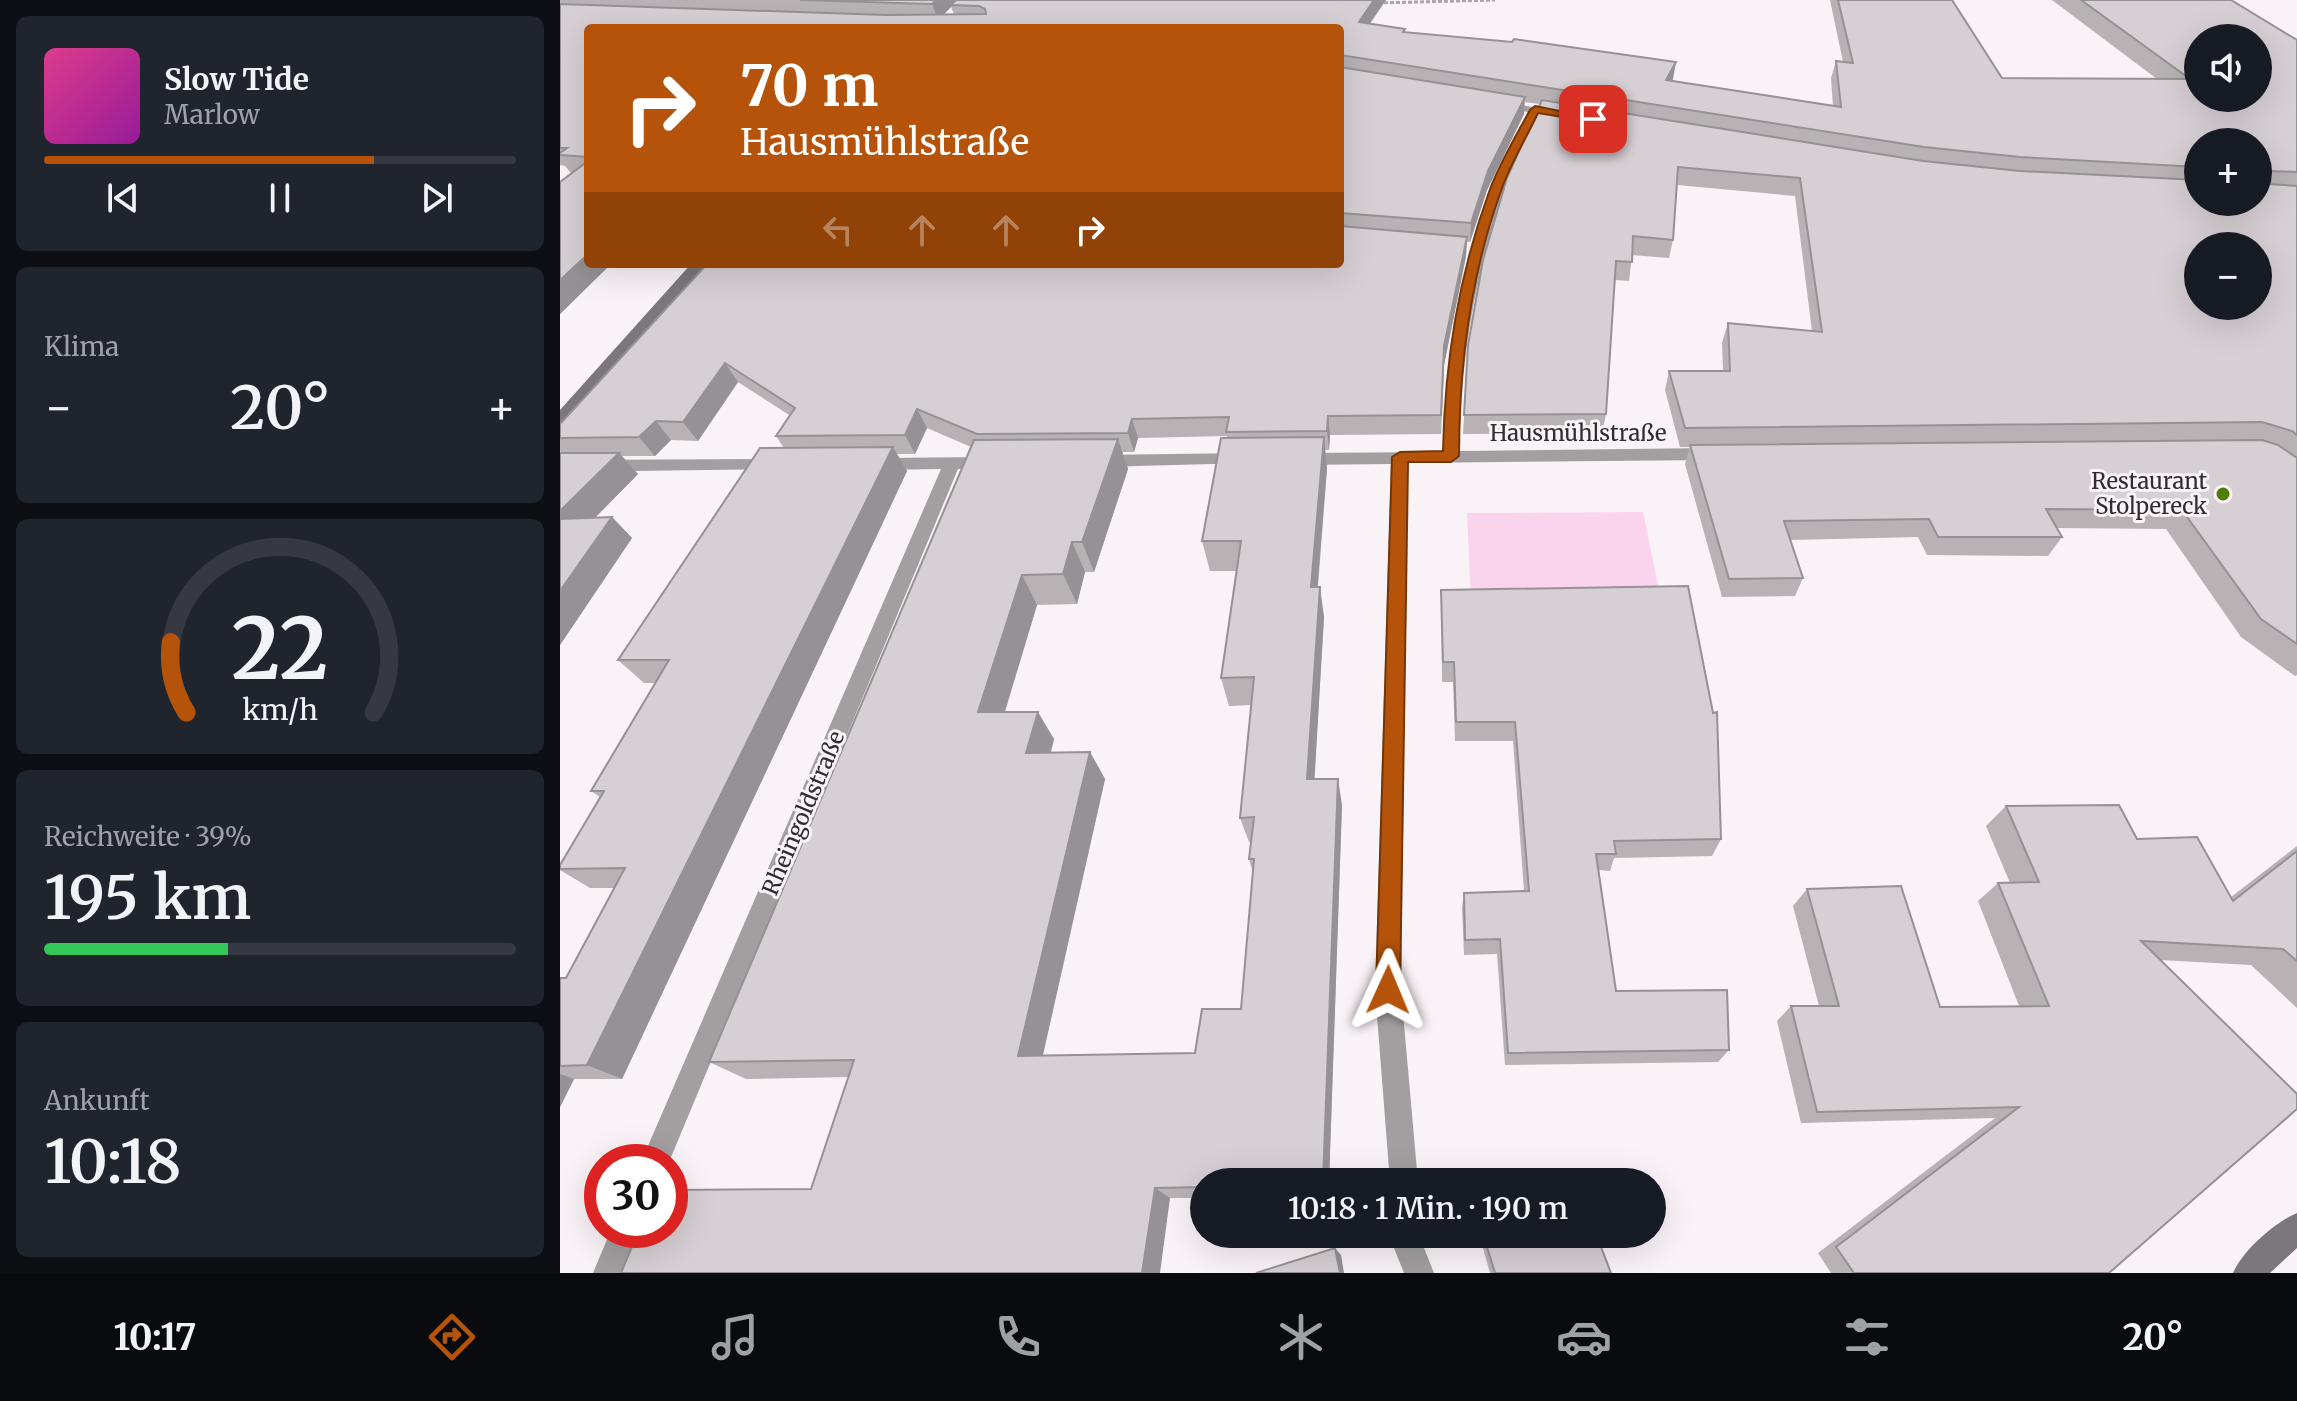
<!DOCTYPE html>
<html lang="de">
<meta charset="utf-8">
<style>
:root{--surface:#171b24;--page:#20242c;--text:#f1f3f6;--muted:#9ea1a6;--line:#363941;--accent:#b45309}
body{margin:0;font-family:Merriweather,serif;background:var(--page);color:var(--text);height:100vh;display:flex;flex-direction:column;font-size:30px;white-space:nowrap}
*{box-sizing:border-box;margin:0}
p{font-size:26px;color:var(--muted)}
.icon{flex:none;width:44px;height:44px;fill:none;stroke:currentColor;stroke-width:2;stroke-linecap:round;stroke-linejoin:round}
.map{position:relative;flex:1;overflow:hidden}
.drawer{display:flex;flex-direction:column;gap:16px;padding:16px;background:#0d0f14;width:560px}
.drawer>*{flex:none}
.top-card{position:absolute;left:24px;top:24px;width:760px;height:244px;border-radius:8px;box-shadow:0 8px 32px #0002;background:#b45309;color:#fff;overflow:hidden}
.controls{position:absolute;left:1624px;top:24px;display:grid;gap:16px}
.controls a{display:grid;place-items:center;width:88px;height:88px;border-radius:50%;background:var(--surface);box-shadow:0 8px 32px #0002;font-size:40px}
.speed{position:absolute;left:24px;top:1144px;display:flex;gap:16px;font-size:40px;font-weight:700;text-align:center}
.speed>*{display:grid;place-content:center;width:104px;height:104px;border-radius:50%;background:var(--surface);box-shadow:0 8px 32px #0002;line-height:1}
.speed .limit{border:12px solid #d22;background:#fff;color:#111}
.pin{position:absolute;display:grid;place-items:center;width:68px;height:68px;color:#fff;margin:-34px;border-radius:16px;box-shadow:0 4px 12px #0006}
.me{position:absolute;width:88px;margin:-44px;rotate:1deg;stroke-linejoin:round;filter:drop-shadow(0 0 6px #0008)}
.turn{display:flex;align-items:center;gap:28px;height:168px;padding:0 24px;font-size:36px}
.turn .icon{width:104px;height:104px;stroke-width:2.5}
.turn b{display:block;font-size:56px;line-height:68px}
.lanes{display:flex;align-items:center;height:76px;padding:0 24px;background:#0003;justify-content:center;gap:40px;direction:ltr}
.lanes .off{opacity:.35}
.big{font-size:60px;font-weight:600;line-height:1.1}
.drawer .card{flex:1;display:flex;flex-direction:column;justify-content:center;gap:12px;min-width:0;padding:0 28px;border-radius:12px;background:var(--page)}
.drawer .dial{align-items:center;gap:0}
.dial svg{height:208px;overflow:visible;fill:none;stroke:var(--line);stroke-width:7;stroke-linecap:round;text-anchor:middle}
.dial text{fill:var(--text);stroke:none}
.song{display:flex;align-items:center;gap:24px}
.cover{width:96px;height:96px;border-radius:12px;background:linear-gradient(135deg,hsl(330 70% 55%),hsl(300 70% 35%))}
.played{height:8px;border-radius:4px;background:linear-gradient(90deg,var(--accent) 70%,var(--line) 70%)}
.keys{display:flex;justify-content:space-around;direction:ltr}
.heat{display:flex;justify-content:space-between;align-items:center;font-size:44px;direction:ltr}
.charge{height:12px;border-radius:6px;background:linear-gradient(90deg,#34c759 39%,var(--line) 0)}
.trip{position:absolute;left:630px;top:1168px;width:476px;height:80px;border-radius:40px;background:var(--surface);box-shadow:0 8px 32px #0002;font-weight:600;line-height:80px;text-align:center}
.dock{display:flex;height:128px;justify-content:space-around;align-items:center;background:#090b0e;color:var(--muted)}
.dock .icon{width:56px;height:56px}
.dock .current{color:var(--accent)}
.dock b{font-size:36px;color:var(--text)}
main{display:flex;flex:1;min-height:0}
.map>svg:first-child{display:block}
.green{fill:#fad4ec}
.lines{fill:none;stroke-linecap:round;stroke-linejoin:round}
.path{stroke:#aba5a9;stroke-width:3;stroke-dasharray:4 2;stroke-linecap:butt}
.street{fill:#a39fa1;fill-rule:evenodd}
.secondary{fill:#7c777a;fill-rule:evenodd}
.wall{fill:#b8b2b5;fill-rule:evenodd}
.shaded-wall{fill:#969194}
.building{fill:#d6cfd3;stroke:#969194;stroke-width:2;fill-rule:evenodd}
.route{fill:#b45309;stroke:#753606;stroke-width:2}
.poi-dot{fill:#517d01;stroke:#f9f2f6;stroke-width:3}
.labels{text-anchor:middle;stroke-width:6;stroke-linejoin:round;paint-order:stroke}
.street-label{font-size:22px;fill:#302d2f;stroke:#f9f2f6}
.poi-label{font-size:22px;fill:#302d2f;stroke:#f9f2f6;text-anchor:end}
</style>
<main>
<section class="drawer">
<div class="card">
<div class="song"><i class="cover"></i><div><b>Slow Tide</b><p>Marlow</p></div></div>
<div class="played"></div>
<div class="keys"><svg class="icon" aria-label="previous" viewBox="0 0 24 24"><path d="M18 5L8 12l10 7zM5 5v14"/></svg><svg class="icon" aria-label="pause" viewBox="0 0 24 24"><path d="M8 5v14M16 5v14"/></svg><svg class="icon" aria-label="next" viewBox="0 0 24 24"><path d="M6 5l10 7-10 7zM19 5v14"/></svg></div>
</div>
<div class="card"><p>Klima</p>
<div class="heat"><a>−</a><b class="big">20°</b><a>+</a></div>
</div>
<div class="card dial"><svg viewBox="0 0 100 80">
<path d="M14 69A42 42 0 1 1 86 69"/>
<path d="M14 69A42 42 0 0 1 8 42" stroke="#b45309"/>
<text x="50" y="56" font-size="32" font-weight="700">22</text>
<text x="50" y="72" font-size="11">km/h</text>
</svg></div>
<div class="card"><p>Reichweite · 39%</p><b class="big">195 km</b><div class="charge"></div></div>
<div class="card"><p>Ankunft</p><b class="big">10:18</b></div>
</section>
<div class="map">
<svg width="1737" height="1273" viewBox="0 0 1737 1273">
<rect width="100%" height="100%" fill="#f9f2f6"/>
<polygon class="green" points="1083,512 1101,600 911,601 907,513"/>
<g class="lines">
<polyline class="path" points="818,3 935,0"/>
<g class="street">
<path d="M 940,101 L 1010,114 L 1004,117 L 979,113 C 925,221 900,331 900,451 L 1152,448 L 1161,454 L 1152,460 L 848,463 L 841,990 L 858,1182 L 830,1182 L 815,990 L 831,464 L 740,465 L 731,459 L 740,453 L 883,452 C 885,330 912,219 968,112 L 936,106 L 934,104 Z"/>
<polygon points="684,453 690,455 693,459 690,463 540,467 531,461 540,455"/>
<polygon points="428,457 434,459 437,463 434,467 398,469 109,1162 81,1162 381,469 317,470 308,464 317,458"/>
<polygon points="217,459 226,465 223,469 0,472 0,460"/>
<polygon points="51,1230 81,1230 63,1273 33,1273"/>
<polygon points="833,1234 863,1234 864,1248 874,1273 844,1273 834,1248"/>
</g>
<g class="secondary">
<polygon points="131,264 146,264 6,424 0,425 0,410"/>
<path d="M 1737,1213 L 1737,1248 L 1710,1273 L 1673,1273 C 1682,1251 1715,1222 1737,1213 Z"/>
</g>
</g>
<g class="wall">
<path d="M 0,0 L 826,0 L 810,24 L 845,29 L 845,32 L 1113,79 L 1111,81 L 1273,106 L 1271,78 L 1276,61 L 1283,62 L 1270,0 L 1392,0 L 1442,78 L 1597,79 L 1492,0 L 1671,0 L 1737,40 L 1737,675 L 1735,676 L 1681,637 L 1606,529 L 1497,528 L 1502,537 L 1488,556 L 1367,555 L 1358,537 L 1230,540 L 1243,578 L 1235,596 L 1162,597 L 1125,464 L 1130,447 L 1120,447 L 1105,390 L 1109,371 L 1163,371 L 1162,343 L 1168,323 L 1252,331 L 1235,196 L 1117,185 L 1113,240 L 1109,258 L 1072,255 L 1069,281 L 1055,280 L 1046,414 L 1042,433 L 903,434 L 908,345 L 980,104 L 964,102 L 964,114 L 927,190 L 910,242 L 907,242 L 906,256 L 884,365 L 881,434 L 770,435 L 769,450 L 765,450 L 767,468 L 758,587 L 764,617 L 754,779 L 782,805 L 769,1182 L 644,1182 L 644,1198 L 610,1198 L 251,1189 L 289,1077 L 186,1079 L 149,1062 L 411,447 L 367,428 L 355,454 L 337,454 L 347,471 L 62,1079 L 14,1079 L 0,1107 L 0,978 L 6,978 L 55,888 L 30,888 L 0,870 L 0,865 L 40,797 L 31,791 L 95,683 L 84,683 L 58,660 L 224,448 L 216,436 L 229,415 L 178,382 L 138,441 L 111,440 L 95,456 L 62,456 L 78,474 L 35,518 L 52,517 L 72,538 L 0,645 L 0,453 L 2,453 L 0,451 L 0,424 L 147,264 L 780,264 L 780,28 L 28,28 L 28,264 L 51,264 L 0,314 L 0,182 L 11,173 L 5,166 L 0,165 ZM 391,7 L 394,14 L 384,14 ZM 1638,142 L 1698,202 L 1638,202 ZM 667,436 L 642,541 L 650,571 L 676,571 L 661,678 L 669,706 L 691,705 L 680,818 L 689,842 L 691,842 L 689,859 L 693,873 L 681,1009 L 635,1053 L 483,1055 L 545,779 L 530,752 L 491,753 L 494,739 L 445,712 L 477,605 L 517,604 L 525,572 L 534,572 L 568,469 L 562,452 L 574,452 L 578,438 Z"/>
<polygon points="881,590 1161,839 1152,856 1054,858 1050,871 1039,870 1056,991 1169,1050 1158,1062 945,1065 937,954 904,955 902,908 904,893 964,891 953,741 895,741 893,682 882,682"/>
<polygon points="1446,806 1577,839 1671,897 1737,846 1737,1008 1691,965 1600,960 1549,1273 1271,1273 1258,1253 1435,1118 1241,1123 1217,1021 1231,1006 1259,1006 1233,906 1247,889 1380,1007 1459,1006 1418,901 1438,883 1450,883 1426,826"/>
<polygon points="919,1234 1036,1234 1051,1273 930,1273"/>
</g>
<g class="shaded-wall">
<polygon points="376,0 398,0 391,5 391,7 378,20 372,4"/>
<polygon points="814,0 826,0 799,38 799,22"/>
<polygon points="1116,62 1113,79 1103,98 1106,80"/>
<polygon points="965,97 964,114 927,190 910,242 911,223 928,171"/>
<polygon points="907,237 906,256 884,365 881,434 884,346"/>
<polygon points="28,254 28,264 51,264 0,314 0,280"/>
<polygon points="165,363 178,382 138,441 123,422"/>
<polygon points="357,409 367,428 355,454 345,435"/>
<polygon points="768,416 770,435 769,450 767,431"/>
<polygon points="572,419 578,438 574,452 568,433"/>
<polygon points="96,421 111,440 95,456 79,437"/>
<polygon points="764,437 767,468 755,617 751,587"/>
<polygon points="558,439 568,469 534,572 522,542"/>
<polygon points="333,447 347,471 62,1079 27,1065"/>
<polygon points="59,453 78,474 13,540 0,527 0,511"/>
<polygon points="52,517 72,538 0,645 0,591"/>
<polygon points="512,542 525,572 517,604 503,574"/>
<polygon points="462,575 477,605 436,740 418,712"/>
<polygon points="760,587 764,617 753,805 747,779"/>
<polygon points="478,712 494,739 483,780 466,753"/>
<polygon points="530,752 545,779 479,1072 458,1056"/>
<polygon points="778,779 782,805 769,1182 763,1182"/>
<polygon points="0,1074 14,1079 0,1107"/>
<polygon points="595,1188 610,1198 600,1273 582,1273"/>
<polygon points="775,1248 781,1255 784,1273 780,1273"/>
</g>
<g class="building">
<polygon points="240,0 376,0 372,4"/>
<path d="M 396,0 L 814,0 L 799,22 L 845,29 L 843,32 L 952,42 L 954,39 L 1116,62 L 1106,80 L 1281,107 L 1276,61 L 1293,63 L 1278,0 L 1392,0 L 1442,78 L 1630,79 L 1521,0 L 1671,0 L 1737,40 L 1737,172 L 1711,171 L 1708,174 L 1709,184 L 1737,186 L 1737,435 L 1732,431 L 1702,422 L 1125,428 L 1109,371 L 1170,371 L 1168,323 L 1262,332 L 1240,178 L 1118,167 L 1113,240 L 1073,236 L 1072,262 L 1056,261 L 1046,414 L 904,415 L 908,345 L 923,260 L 947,178 L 982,100 L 1363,161 L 1460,171 L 1638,180 L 1638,202 L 1698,202 L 1698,142 L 1638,142 L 1638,167 L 1460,157 L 1364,147 L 780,55 L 780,28 L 28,28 L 28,157 L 0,155 L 0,153 L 7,148 L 0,148 L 0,4 L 326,15 L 426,14 L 425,9 L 419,6 L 391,5 ZM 1638,38 L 1698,38 L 1698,98 L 1638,98 ZM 1638,246 L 1698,246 L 1698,306 L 1638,306 Z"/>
<polygon points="780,67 965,97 928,171 911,223 780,213"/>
<polygon points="28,161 28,254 0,280 0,182"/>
<polygon points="780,226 907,237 884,346 881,415 768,416 767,431 666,432 669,417 572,419 568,433 417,434 357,409 345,435 216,436 235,408 165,363 123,422 96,421 79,437 0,438 0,424 147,264 780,264"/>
<polygon points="764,437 751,587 760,587 747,779 778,779 763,1182 644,1182 644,1187 595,1188 582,1273 61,1273 79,1230 110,1230 110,1190 251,1189 294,1060 149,1062 414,440 558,439 522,542 512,542 503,574 462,575 418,712 478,712 466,753 530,752 458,1056 635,1053 642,1009 681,1009 694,859 689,859 694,817 680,818 694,677 661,678 681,541 642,541 661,438"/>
<polygon points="1702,440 1718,445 1737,458 1737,644 1701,619 1622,510 1486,509 1502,537 1378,537 1369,519 1224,521 1243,578 1169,579 1130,445"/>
<polygon points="333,447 27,1065 0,1066 0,978 6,978 65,868 0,869 0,865 44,791 31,791 109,660 58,660 200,448"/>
<polygon points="0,453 59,453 0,511"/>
<polygon points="52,517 0,591 0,519"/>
<polygon points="1128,586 1153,713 1157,712 1161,839 1054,841 1056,854 1036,854 1056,991 1167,990 1169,1050 948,1053 940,939 905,940 904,893 969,891 955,722 896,722 894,662 883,662 881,590"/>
<polygon points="1559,805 1577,839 1637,837 1673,901 1737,851 1737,961 1723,949 1581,941 1737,1094 1737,1109 1549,1273 1294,1273 1276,1247 1459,1107 1257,1112 1231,1006 1279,1006 1247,889 1341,886 1380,1007 1489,1006 1438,883 1479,882 1446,806"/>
<polygon points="923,1234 1036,1234 1051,1273 935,1273"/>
<polygon points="775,1248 780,1273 696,1273"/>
</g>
<path class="route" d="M 975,106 L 1039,119 L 1033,122 L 978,113 C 966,139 950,164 941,191 C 910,276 899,367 899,456 L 891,462 L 848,462 L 840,990 L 836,999 L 828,1002 L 819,999 L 816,990 L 832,457 L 840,452 L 883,451 C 885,361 898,278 929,192 C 939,164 956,136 970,110 Z"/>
<circle class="poi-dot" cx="1663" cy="494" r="8"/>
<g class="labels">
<g class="street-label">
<text x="1018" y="441">Hausmühlstraße</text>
<text transform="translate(243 813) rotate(-67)" y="8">Rheingoldstraße</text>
</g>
<g class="poi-label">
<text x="1647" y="489">Restaurant<tspan x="1647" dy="25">Stolpereck</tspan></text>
</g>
</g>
</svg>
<div class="controls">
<a><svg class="icon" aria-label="sound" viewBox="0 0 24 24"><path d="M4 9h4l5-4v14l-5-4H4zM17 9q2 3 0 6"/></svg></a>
<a>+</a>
<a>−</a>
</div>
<div class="speed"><div class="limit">30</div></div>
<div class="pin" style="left:1033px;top:119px;background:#d93025"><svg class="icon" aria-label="arrive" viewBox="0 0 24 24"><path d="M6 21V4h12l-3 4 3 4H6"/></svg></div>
<svg class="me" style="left:828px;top:990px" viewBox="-20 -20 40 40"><path d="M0-17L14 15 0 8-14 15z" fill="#b45309" stroke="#fff" stroke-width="4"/></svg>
<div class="trip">10:18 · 1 Min. · 190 m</div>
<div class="top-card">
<div class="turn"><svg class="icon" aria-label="right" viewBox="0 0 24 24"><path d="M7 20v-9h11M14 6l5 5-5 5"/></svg><div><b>70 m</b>Hausmühlstraße</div></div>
<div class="lanes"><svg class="icon off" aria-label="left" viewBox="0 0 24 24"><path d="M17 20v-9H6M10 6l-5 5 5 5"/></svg><svg class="icon off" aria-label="ahead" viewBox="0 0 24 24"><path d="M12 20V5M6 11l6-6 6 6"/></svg><svg class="icon off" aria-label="ahead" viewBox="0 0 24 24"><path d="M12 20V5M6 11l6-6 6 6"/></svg><svg class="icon" aria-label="right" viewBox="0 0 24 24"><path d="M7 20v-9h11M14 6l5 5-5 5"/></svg></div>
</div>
</div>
</main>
<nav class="dock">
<b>10:17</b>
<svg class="icon current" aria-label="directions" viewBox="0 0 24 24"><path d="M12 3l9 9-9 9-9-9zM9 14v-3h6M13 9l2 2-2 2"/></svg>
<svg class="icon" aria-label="music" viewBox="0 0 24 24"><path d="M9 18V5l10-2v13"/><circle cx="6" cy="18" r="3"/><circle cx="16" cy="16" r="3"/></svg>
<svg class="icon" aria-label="phone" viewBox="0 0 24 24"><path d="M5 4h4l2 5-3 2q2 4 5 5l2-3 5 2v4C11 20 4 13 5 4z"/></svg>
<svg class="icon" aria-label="climate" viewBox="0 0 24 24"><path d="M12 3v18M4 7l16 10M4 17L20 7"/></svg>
<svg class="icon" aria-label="car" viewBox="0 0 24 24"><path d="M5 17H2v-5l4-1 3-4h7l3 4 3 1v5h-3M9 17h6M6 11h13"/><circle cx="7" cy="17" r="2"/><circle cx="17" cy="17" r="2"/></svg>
<svg class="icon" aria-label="filters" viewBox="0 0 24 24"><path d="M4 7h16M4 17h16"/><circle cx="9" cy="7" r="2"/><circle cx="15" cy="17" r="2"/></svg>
<b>20°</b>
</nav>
